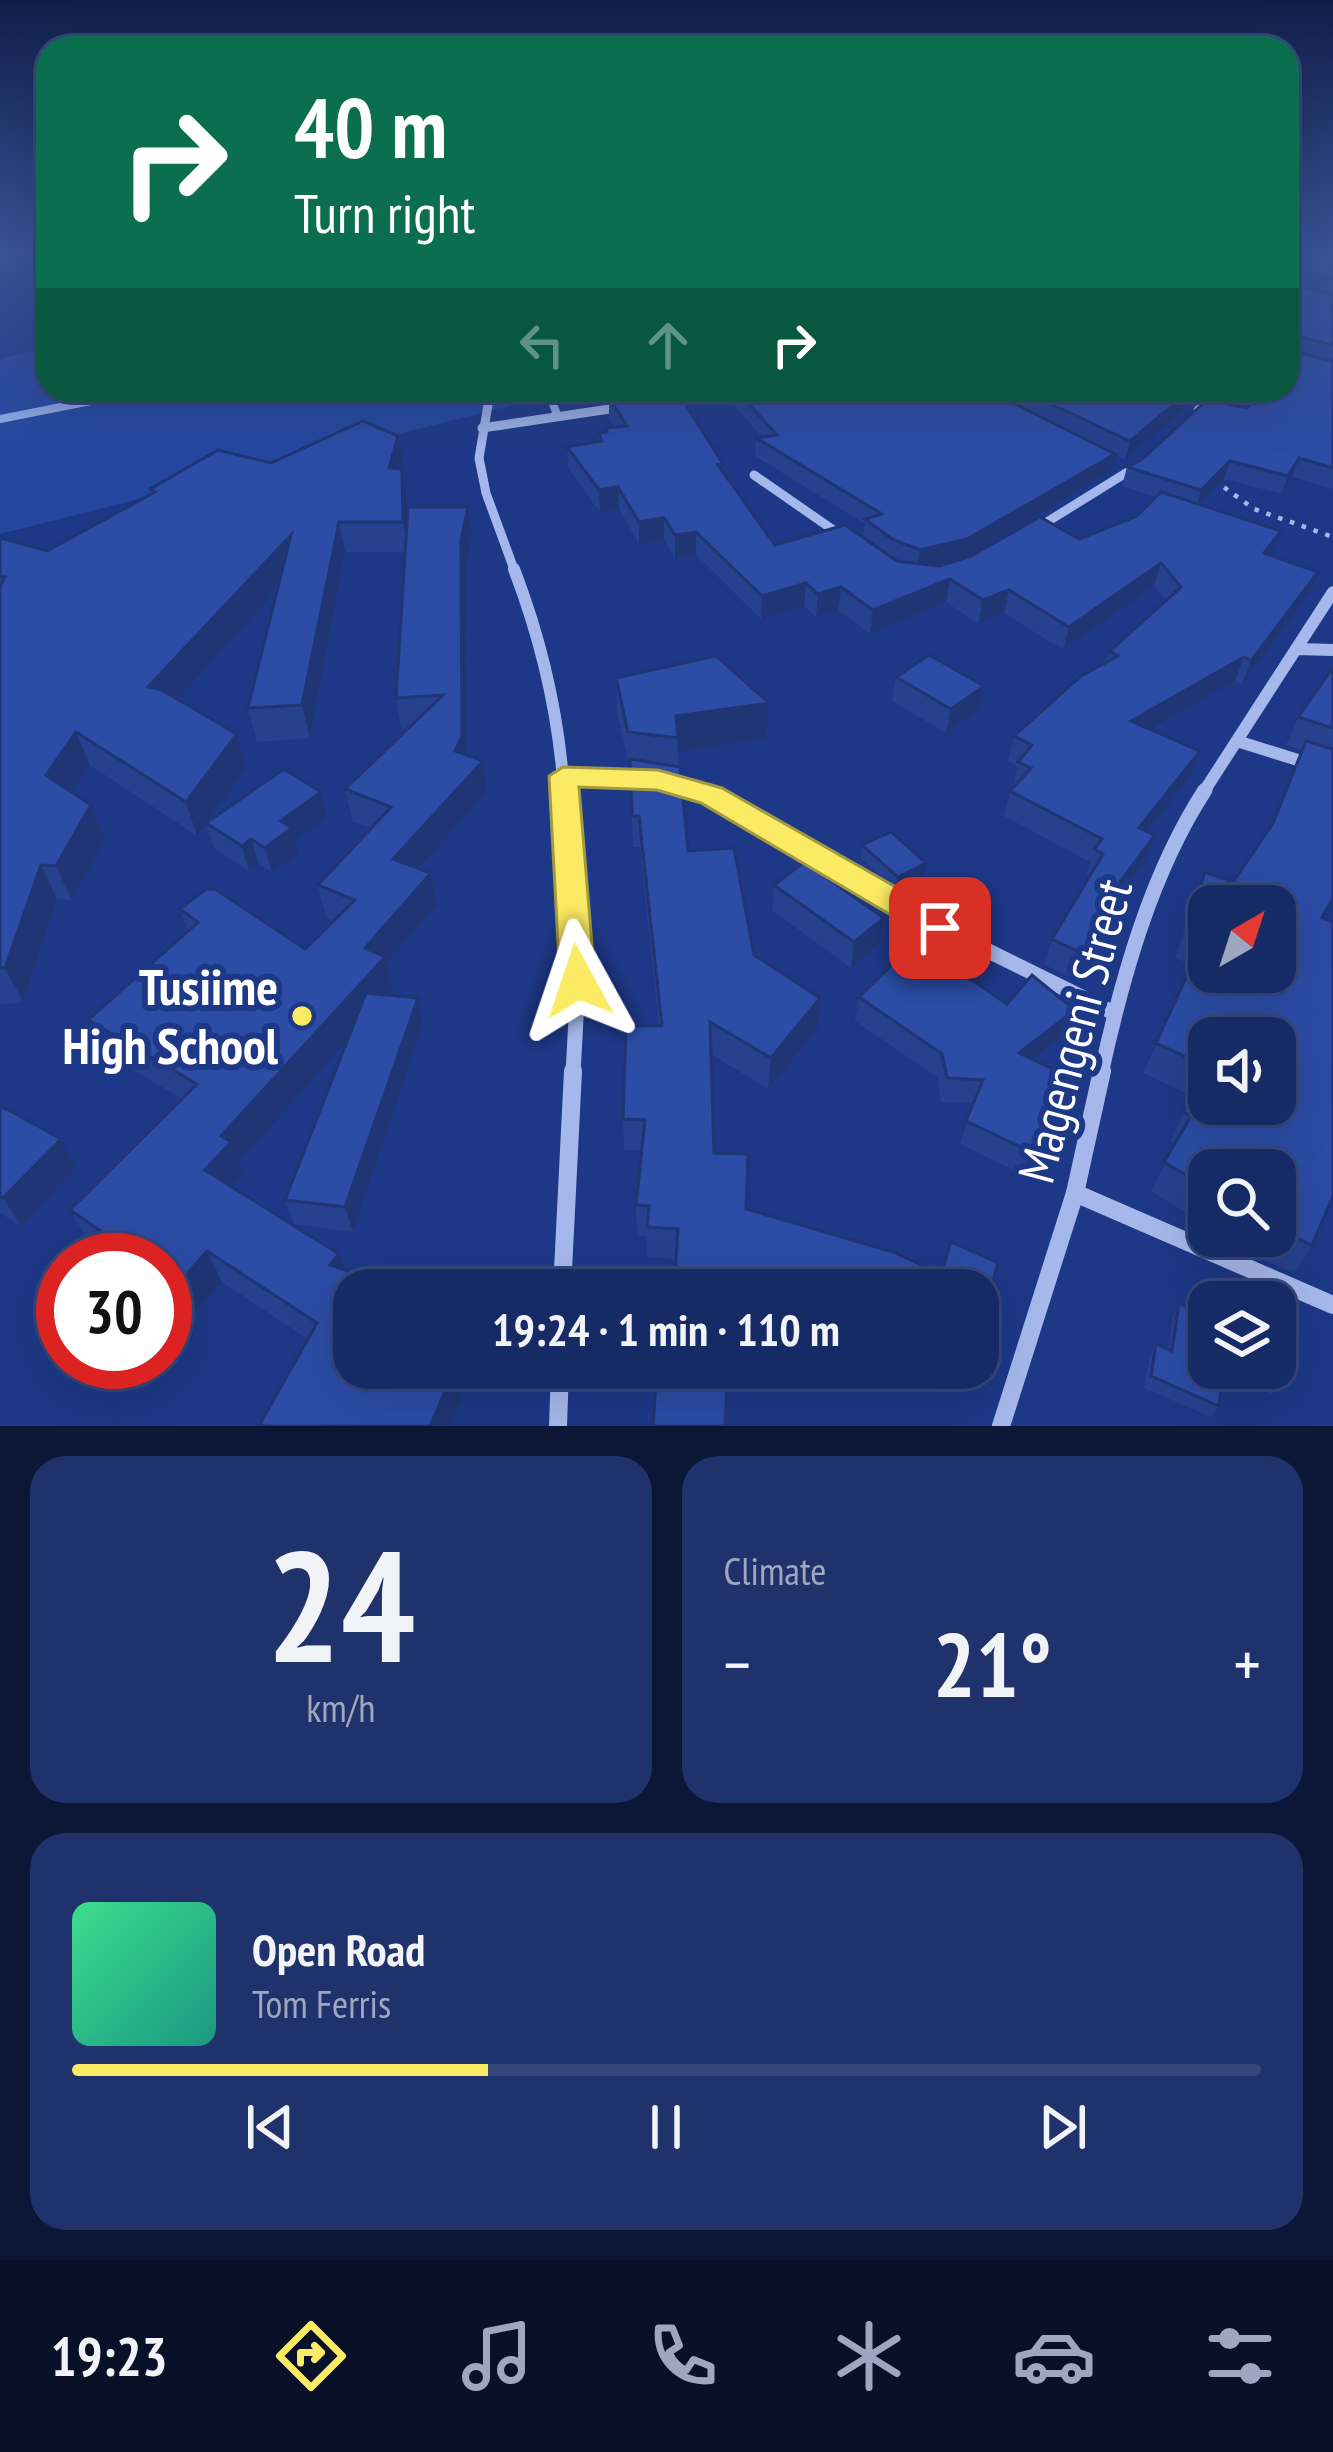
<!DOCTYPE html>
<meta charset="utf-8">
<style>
:root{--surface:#162a65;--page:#1f326b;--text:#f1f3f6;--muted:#9ea7bf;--line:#354679;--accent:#fbeb64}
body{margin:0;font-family:"PT Sans Narrow",sans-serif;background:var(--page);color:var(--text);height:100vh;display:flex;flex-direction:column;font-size:45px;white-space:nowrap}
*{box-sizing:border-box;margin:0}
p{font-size:39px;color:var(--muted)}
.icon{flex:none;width:66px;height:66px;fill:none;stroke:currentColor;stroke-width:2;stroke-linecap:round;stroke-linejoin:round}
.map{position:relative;height:1426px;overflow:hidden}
.drawer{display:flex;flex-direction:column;gap:30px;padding:30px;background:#0c1738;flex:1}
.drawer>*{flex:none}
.hud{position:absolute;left:36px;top:36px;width:1263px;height:366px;border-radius:36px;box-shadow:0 12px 48px #0002,0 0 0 3px var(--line);background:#0b6e4f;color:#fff;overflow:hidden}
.needle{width:78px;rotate:39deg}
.controls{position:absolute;left:1188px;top:885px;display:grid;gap:24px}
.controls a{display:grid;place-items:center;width:108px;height:108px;border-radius:24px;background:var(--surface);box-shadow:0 12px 48px #0002,0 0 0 3px var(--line);font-size:60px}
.speed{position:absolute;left:36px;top:1233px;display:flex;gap:24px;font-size:60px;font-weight:700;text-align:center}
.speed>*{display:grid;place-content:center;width:156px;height:156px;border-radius:50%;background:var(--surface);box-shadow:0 12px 48px #0002,0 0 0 3px var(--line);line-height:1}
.speed .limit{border:18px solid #d22;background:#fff;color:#111}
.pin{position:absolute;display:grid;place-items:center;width:102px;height:102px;color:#fff;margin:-51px;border-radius:24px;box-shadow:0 6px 18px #0006}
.me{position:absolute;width:132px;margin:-66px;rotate:355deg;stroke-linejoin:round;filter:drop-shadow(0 0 9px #0008)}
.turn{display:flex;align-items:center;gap:42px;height:252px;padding:0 60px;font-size:54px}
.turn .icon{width:156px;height:156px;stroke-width:2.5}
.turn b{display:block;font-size:84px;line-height:102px}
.lanes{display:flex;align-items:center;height:114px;padding:0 60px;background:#0003;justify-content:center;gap:60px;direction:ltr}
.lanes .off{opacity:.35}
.big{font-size:90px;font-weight:600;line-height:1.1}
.drawer .card{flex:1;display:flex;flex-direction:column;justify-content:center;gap:18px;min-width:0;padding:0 42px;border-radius:36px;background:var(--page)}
.drawer .dial{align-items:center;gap:0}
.dial b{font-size:156px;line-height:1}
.song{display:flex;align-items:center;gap:36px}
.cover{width:144px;height:144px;border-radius:18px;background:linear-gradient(135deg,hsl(150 70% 55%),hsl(170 70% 35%))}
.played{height:12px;border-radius:6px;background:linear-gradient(90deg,var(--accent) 35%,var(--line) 35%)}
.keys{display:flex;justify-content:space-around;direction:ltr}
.heat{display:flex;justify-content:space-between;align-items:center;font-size:66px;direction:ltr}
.drawer .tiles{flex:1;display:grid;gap:30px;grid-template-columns:1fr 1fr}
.card:last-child{grid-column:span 2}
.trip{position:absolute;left:333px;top:1269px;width:666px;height:120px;border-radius:36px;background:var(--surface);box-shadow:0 12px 48px #0002,0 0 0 3px var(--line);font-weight:600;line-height:120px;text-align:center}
.tab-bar{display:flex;height:192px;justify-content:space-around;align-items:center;background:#091128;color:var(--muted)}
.tab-bar .icon{width:84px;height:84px}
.tab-bar .on{color:var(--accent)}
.tab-bar b{font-size:54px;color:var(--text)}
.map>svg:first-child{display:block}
.green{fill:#2647a0}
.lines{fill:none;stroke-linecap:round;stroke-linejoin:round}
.stream-far1{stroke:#99b1ed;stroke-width:6}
.stream{stroke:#99b1ed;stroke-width:8}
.path{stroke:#a6b8eb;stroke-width:4.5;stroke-dasharray:4.5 8;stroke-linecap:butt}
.street-far4{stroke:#a6b8eb;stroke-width:8}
.street-far3{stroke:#a6b8eb;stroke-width:9}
.street-far2{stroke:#a6b8eb;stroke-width:12}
.street-far1{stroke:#a6b8eb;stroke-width:15}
.street{stroke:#a6b8eb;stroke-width:18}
.wall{fill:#26418e}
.shaded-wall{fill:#1f3574}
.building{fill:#2c4ca5;stroke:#1f3574;stroke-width:3;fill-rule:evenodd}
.route{fill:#fbeb64;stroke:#a39941;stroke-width:3}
.poi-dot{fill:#fbeb64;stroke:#1d3887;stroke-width:4.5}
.labels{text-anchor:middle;stroke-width:12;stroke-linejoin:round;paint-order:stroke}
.near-poi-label{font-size:51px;font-weight:bold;fill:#fff;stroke:#1d3887;text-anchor:end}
.near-street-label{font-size:51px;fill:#fff;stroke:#1d3887}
</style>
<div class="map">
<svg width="1333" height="1426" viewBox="0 0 1333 1426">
<rect width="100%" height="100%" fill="#1d3887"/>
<polygon class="green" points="48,347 48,390 573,390 0,534 0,359"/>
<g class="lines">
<g class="stream-far1">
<polyline points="548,390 550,396"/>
<polyline points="116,396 145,390"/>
</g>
<g class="stream">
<polyline points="549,393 556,412"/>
<polyline points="0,419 131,393"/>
</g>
<polyline class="path" points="1214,480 1254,509 1333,537"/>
<g class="street-far4">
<polyline points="489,396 490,390"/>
<polyline points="701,396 739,390"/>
<polyline points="1214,396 1220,390"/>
</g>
<g class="street-far3">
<polyline points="490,393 479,458 486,493 515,572"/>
<polyline points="667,401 720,393"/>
<polyline points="1198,410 1217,393"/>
<polyline points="482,428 623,407"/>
<polyline points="754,475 842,536"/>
<polyline points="1034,530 1134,468"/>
</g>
<g class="street-far2">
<path d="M 514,569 C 542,642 559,715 564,793"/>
<polyline points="1296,649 1333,592"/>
<polyline points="1240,742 1333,771"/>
<polyline points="563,776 646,780"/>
<polyline points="666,783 703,793"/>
<polyline points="1203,793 1296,649 1333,650"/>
</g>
<g class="street-far1">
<polyline points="564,790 578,981 573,1074"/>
<polyline points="692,790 712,796 909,912 1114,1013"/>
<path d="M 1101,1074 C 1122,978 1151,873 1205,790"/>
</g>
<g class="street">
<polyline points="1075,1193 1333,1305"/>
<polyline points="562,1290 573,1071"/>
<polyline points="558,1426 560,1368"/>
<polyline points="1001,1426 1075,1193 1102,1071"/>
</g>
</g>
<g class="wall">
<polygon points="1287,255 1333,255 1333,489 1292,477 1282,494 1224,479 1200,504 1273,554 1271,555 1309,595 1242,685 1235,681 1151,730 1191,776 1148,831 1155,835 1146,860 1119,898 1117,926 1086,985 1045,965 1052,939 1090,876 1086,874 1090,862 1004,816 1010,791 1013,788 1017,766 1008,761 1014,736 1106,663 1110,651 1166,601 1154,586 1063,650 1004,613 978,624 946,602 870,634 838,610 816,617 804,606 761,619 696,555 675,558 664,540 639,544 619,509 600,512 568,468 567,447 599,441 599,433 606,432 606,428 615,427 609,418 609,400 599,402 591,390 676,390 723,472 775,545 863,538 865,524 755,456 756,438 762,437 729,400 729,390 1177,390 1187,393 1182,411 1125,459 1115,454 1110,472 965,558 1079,539 1137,516 1156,497 1122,486 1127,467 1287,390"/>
<polygon points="271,463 403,465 407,522 472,535 465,569 466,755 487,792 419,869 431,873 436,905 387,963 393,989 387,995 423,1024 353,1232 294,1224 285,1200 348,1039 239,1162 244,1173 231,1186 354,1368 461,1400 450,1426 261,1426 308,1339 222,1282 194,1313 165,1294 165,1260 116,1260 88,1241 70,1210 182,1099 103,1052 88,1020 188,931 180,909 305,949 334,920 326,917 318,885 371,828 352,821 345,789 408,728 401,729 396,698 405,552 345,552 310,738 257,742 248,708 278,588 178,699 237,734 246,768 208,821 321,792 327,817 296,840 299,853 272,873 259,864 249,871 214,848 206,824 197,836 90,765 72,792 91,805 105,839 72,900 57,899 23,1002 0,1005 0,538 47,551 151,494 150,489"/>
<polygon points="1333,668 1333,901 1323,918 1312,1245 1294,1273 1261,1259 1224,1236 1275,1236 1275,1170 1209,1170 1209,1227 1151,1191 1175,1144 1170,1141 1192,1096 1143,1073 1192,965 1175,958 1205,872 1233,882 1271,825 1302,750 1286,745 1298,717"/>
<polygon points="896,677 984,686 979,710 946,733 892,701"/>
<polygon points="616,678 769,703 766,739 678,752 678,766 688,851 754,955 817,1030 768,1089 711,1054 714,1153 746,1209 941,1274 978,1290 674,1290 676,1259 647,1257 647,1236 637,1235 636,1205 642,1150 624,1150 623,1119 659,1026 640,847 633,847 630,768 617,713"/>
<polygon points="862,845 923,876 895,890 861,858"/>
<polygon points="774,885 884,918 880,943 851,968 772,910"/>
<polygon points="931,966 1007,1004 1075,1010 1067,1033 1033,1060 1076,1080 1072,1094 1070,1123 1038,1182 960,1144 974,1103 941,1102 937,1077 855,1021 859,997"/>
<polygon points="0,1109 61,1139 77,1167 21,1226 0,1213"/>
<polygon points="1179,1303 1209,1368 1275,1368 1279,1383 1271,1394 1223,1373 1219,1406 1211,1417 1144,1388 1150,1355 1156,1344 1168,1349 1173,1315"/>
</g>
<g class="shaded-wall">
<polygon points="598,390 665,390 665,392 599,402"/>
<polygon points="1187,393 1182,411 1125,459 1130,441"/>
<polygon points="398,436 403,465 394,497 389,468"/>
<polygon points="1115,454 1110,472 964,559 917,569 920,550"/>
<polygon points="1299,458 1292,477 1282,494 1288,476"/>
<polygon points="1230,461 1224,479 1195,509 1201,490"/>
<polygon points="402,469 407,498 408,552 403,522"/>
<polygon points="618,487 619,509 600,512 599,490"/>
<polygon points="468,507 472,535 465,569 466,767 455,751 461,540"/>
<polygon points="664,518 664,540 639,544 639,522"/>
<polygon points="339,522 345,552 310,738 302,705"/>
<polygon points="1281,531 1273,554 1256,576 1264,553"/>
<polygon points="696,532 696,555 675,558 675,535"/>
<polygon points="291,535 298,566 159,720 148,687"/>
<polygon points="1161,563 1154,586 1063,650 1069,627"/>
<polygon points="1318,572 1309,595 1242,685 1251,661"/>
<polygon points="950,579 946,602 870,634 873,610"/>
<polygon points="806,583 804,606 761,619 762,596"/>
<polygon points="841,587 838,610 816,617 818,594"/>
<polygon points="1009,590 1004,613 978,624 983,600"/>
<polygon points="1244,657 1235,681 1124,745 1131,721"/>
<polygon points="984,686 979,710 946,733 951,709"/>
<polygon points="769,703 766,739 678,752 676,716"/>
<polygon points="76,732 90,765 61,809 46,775"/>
<polygon points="237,734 246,768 197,836 186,802"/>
<polygon points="1200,751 1191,776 1131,853 1139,828"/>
<polygon points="483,761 487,792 399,891 393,859"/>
<polygon points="321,792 327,817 296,840 299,853 272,873 265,848 281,821"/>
<polygon points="91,805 105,839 72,900 56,866"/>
<polygon points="1155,835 1146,860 1103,920 1111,894"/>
<polygon points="251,839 259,864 249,871 242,846"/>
<polygon points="926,863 923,876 895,890 898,877"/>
<polygon points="41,865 57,899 23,1002 5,968"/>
<polygon points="431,873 436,905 387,963 393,989 239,1162 244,1173 218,1201 205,1170 221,1136 365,948"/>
<polygon points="1126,901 1117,926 1086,985 1094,959"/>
<polygon points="884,918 880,943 851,968 854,942"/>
<polygon points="418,998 423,1024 353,1232 345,1207"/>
<polygon points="820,998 817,1030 768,1089 771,1058"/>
<polygon points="1075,1010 1067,1033 1011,1076 1019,1053"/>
<polygon points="1079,1100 1070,1123 1038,1182 1046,1159"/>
<polygon points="61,1139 77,1167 21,1226 3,1198"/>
<polygon points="207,1251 222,1282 194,1313 178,1284"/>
<polygon points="339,1254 349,1284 330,1265"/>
<polygon points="454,1371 461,1400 450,1426 430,1426"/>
</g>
<g class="building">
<polygon points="1287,255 1333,255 1333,279 1294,269 1287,274"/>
<polygon points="1287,280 1290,285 1333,294 1333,345 1293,335 1287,340"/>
<polygon points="1287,346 1291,351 1333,361 1333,468 1299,458 1288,476 1230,461 1201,490 1127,467 1141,460 1207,400 1247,408 1267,390 1287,390 1287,371 1299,360 1287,358"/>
<polygon points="665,390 676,390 723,464 718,465 775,545 845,525 897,561 940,566 971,556 1040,517 1079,539 1137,516 1161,492 1281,531 1264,553 1318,572 1251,661 1244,657 1131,721 1200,751 1139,828 1155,835 1111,894 1126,901 1094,959 1052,939 1103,854 1094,849 1102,839 1010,791 1031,768 1018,762 1032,745 1014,736 1081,676 1118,656 1110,651 1181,587 1161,563 1069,627 1009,590 983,600 950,579 873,610 841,587 818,594 806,583 762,596 696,532 675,535 664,518 639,522 618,487 599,490 567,447 602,441 599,433 607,432 606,428 627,426 609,398"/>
<polygon points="736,390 987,390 1115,454 967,539 920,550 892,539 865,519 882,514 756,438 777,435"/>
<polygon points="1021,390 1177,390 1187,393 1130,441"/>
<polygon points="363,421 398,436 389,468 402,469 403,522 339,522 302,705 248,708 291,535 148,687 160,689 237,734 186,802 76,732 46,775 91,805 56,866 41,865 5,968 0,968 0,586 5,577 0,576 0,538 47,551 155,492 150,489 218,450 271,463"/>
<polygon points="408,507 468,507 461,540 462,736 455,751 483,761 393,859 431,873 365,948 385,957 221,1136 231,1142 205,1170 339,1254 330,1265 402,1290 354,1290 354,1368 445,1368 454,1371 430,1426 265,1426 260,1424 317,1323 207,1251 178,1284 165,1275 165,1260 143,1260 70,1210 197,1084 88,1020 198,922 180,909 206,889 215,889 305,949 355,900 318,885 391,807 345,789 443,695 396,698"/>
<polygon points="929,655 984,686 951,709 896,677"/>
<polygon points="716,656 769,703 676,716 678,738 628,732 616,678"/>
<polygon points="1333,668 1333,728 1298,717"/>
<path d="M 1306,741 L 1333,749 L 1333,898 L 1322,918 L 1333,922 L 1333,1196 L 1312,1245 L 1275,1229 L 1275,1170 L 1209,1170 L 1209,1189 L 1164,1162 L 1191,1116 L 1183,1112 L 1208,1067 L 1156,1043 L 1205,936 L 1187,929 L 1205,872 L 1233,882 L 1273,823 ZM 1209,906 L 1275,906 L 1275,972 L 1209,972 ZM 1209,1038 L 1275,1038 L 1275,1104 L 1209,1104 Z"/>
<polygon points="630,759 680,767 688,851 734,848 754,955 820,998 771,1058 710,1022 714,1153 748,1154 746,1209 893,1252 941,1274 951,1242 998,1263 978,1333 978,1290 780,1290 731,1275 731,1290 674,1290 678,1229 647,1227 649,1206 636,1205 645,1120 623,1119 626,1026 662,1026 639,816 632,816"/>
<polygon points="284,769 321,792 281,821 292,828 265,848 251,839 242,846 206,823"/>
<polygon points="891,832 926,863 898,877 862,845"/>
<polygon points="804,862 884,918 854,942 774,885"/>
<polygon points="907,950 931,966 941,959 1007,1004 1032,975 1075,1010 1019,1053 1076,1080 1068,1090 1079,1100 1046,1159 966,1121 983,1080 947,1078 942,1054 859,997"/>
<polygon points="366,993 418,998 345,1207 285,1200"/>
<polygon points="3,1107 61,1139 3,1198 0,1196 0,1109"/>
<polygon points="1179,1303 1209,1316 1209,1368 1223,1368 1219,1406 1151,1376 1156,1344 1172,1351"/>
<polygon points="1275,1344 1282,1347 1279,1383 1244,1368 1275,1368"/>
<polygon points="657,1368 728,1368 725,1426 653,1426"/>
</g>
<linearGradient id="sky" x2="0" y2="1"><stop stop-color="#101f4a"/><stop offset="0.56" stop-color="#3a5396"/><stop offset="1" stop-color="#3a5396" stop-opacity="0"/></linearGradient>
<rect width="1333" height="455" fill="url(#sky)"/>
<polygon class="route" points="563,767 658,770 722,788 952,919 957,928 952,937 940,941 928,937 701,803 657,790 579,787 595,981 590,991 578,995 565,991 560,981 549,776"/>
<circle class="poi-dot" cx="302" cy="1016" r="12"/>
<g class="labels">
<g class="near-poi-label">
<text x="278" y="1005">Tusiime<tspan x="278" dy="59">High School</tspan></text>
</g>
<g class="near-street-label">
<text transform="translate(1075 1031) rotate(-75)" y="18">Magengeni Street</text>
</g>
</g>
</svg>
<div class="controls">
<a><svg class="needle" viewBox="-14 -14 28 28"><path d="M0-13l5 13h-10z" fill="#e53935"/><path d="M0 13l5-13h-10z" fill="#9ea7bf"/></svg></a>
<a><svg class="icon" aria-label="sound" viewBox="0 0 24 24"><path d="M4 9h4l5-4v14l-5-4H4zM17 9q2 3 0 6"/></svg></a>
<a><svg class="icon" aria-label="search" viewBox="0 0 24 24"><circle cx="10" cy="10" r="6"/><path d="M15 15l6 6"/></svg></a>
<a><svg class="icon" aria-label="layers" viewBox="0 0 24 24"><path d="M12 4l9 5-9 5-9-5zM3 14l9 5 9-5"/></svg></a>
</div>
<div class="speed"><div class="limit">30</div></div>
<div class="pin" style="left:940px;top:928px;background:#d93025"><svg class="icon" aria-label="arrive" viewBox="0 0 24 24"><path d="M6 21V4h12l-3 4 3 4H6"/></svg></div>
<svg class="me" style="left:578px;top:981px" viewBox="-20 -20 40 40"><path d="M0-17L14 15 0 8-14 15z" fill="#fbeb64" stroke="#fff" stroke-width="4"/></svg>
<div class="trip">19:24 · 1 min · 110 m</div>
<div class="hud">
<div class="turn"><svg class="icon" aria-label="right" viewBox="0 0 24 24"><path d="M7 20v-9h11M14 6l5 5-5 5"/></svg><div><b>40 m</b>Turn right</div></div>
<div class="lanes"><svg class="icon off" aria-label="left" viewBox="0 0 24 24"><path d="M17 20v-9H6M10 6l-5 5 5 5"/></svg><svg class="icon off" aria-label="ahead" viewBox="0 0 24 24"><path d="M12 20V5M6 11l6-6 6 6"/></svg><svg class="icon" aria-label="right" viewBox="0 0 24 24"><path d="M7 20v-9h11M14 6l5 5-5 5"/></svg></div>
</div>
</div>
<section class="drawer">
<div class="tiles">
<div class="card dial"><b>24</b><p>km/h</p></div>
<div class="card"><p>Climate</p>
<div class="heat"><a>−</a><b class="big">21°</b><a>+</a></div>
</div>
<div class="card">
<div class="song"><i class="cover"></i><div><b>Open Road</b><p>Tom Ferris</p></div></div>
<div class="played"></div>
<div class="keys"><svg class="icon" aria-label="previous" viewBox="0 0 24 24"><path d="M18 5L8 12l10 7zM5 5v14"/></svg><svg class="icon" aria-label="pause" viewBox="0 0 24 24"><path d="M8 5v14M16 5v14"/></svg><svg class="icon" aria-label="next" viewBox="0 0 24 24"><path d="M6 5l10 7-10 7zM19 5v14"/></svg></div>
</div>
</div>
</section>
<nav class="tab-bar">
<b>19:23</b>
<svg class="icon on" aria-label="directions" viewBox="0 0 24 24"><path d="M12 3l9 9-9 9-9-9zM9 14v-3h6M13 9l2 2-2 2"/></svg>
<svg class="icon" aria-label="music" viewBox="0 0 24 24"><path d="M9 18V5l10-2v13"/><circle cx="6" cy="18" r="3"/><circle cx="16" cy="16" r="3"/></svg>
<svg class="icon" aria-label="phone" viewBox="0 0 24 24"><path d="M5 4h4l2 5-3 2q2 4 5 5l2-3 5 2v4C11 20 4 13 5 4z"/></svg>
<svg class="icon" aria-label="climate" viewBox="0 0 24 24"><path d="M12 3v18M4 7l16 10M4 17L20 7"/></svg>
<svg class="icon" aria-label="car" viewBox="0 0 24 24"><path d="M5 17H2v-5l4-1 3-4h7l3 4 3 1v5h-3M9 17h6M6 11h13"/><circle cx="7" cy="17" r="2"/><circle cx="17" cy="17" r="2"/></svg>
<svg class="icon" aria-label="filters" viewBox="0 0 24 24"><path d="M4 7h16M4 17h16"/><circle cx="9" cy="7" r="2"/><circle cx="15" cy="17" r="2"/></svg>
</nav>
